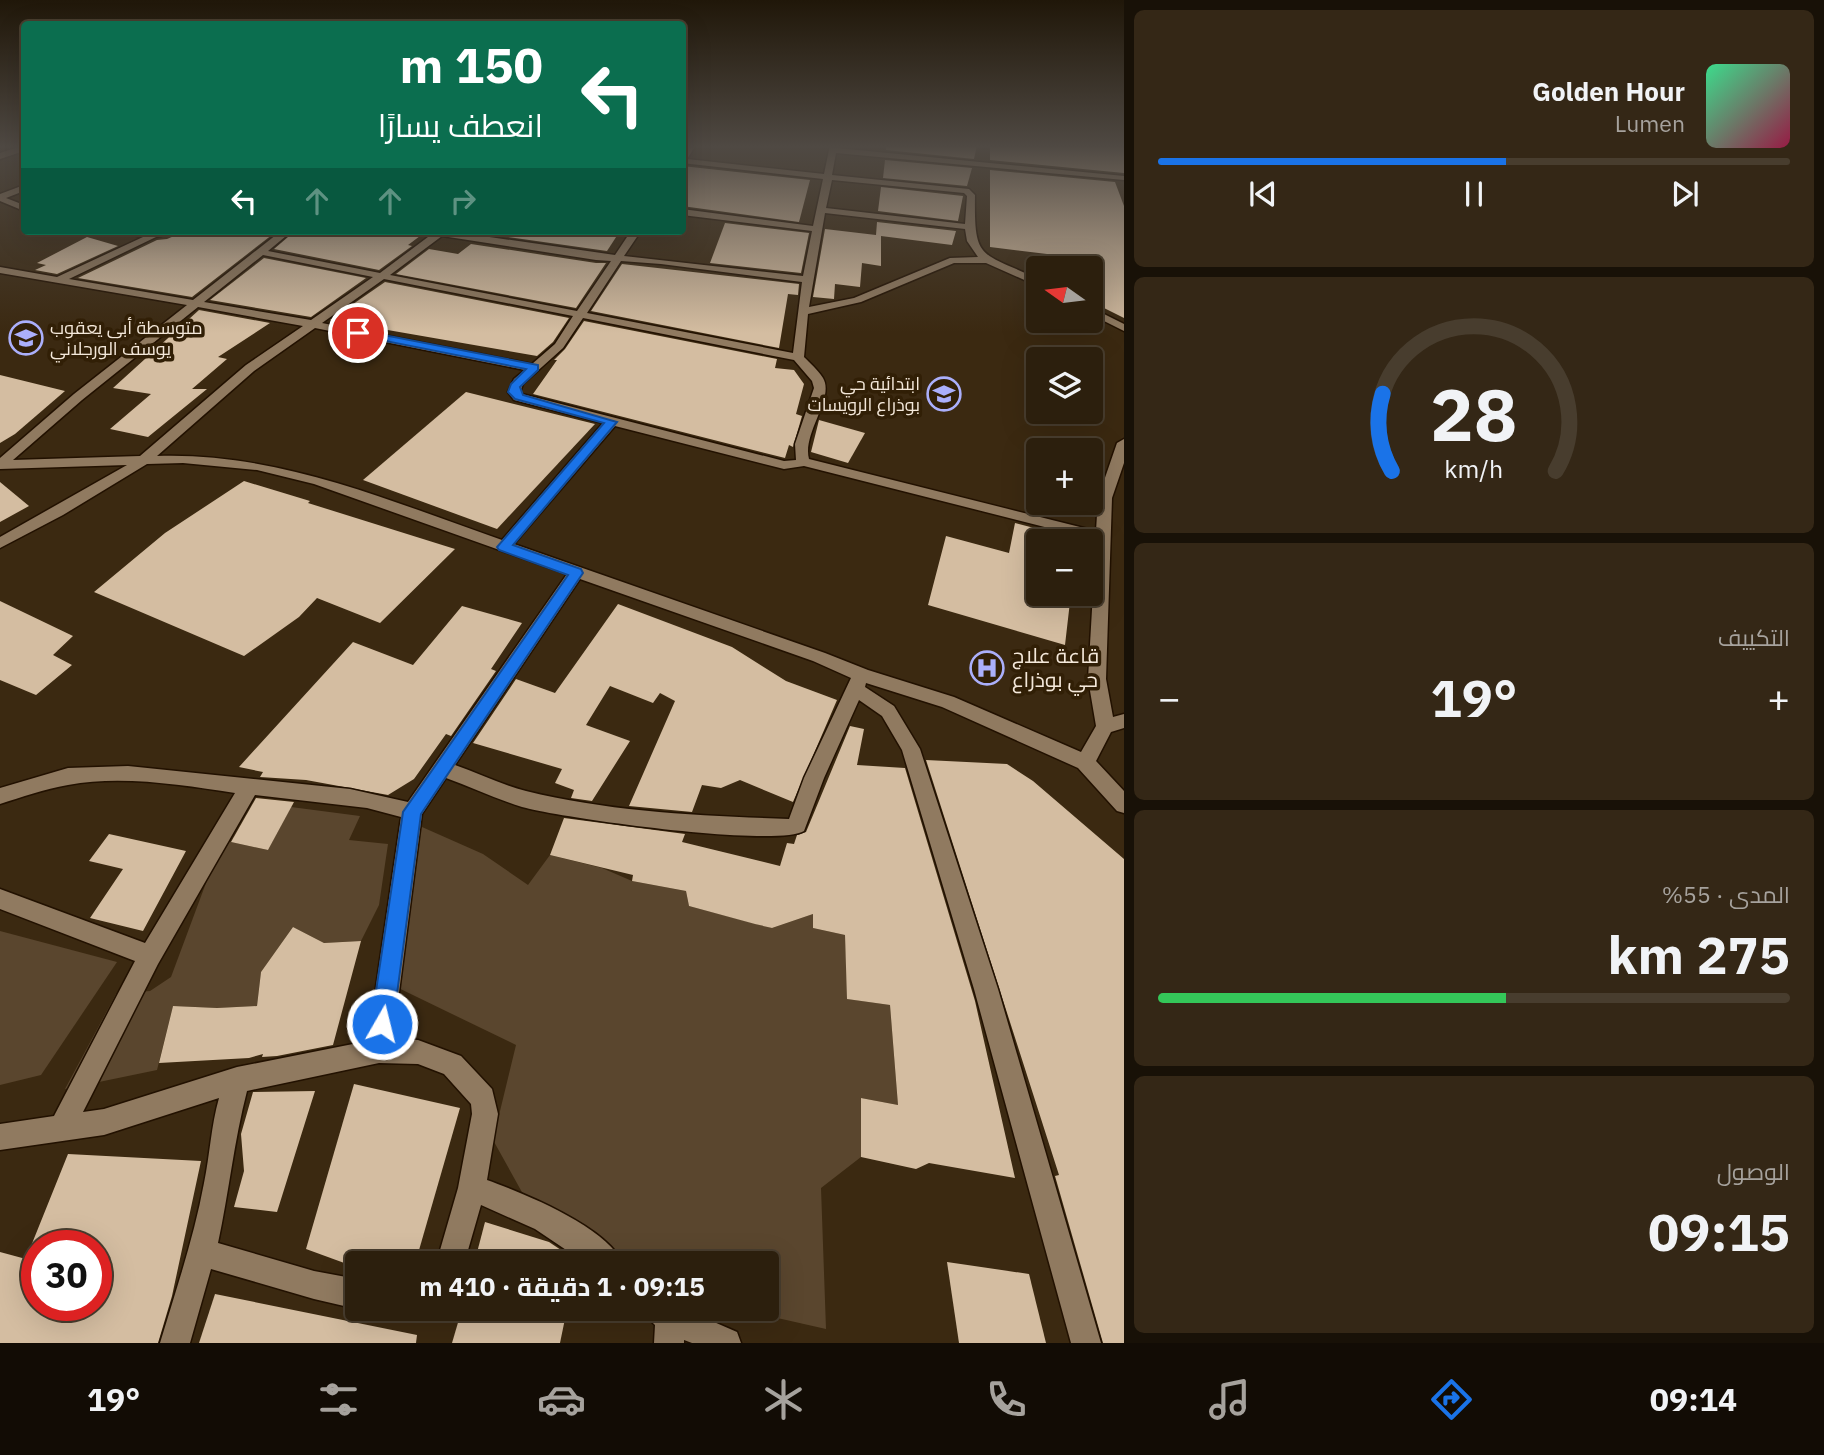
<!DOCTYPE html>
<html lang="ar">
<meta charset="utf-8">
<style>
:root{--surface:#2c1f0d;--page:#342716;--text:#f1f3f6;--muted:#a6a29d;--line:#483d2e;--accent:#1a73e8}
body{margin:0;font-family:"IBM Plex Sans",Cairo,sans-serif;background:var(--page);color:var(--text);direction:rtl;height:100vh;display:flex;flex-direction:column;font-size:26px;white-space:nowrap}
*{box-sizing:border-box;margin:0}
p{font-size:23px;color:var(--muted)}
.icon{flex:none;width:38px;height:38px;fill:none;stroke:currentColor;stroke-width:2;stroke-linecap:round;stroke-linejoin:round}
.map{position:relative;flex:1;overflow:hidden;direction:ltr}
.details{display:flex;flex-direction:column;gap:10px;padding:10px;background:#181107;width:700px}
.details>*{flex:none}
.guide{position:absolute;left:21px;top:21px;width:665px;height:214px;border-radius:7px;box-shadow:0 7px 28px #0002,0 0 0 2px var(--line);direction:rtl;background:#0b6e4f;color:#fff;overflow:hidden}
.needle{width:46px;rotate:284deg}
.buttons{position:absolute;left:1026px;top:256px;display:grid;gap:14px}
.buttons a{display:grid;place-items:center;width:77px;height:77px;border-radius:7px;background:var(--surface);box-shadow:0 7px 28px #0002,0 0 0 2px var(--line);font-size:35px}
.speed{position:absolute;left:21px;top:1230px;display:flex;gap:14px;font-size:35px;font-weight:700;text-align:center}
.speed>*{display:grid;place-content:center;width:91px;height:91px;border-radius:50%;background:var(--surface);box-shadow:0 7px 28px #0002,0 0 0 2px var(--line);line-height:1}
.speed .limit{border:10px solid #d22;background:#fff;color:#111}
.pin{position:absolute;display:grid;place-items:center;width:60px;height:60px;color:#fff;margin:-30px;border:4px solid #fff;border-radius:50%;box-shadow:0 2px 7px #0007}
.me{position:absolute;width:77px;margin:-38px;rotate:8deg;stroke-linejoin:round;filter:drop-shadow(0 0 5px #0008)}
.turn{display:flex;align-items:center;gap:24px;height:147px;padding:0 28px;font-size:32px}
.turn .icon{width:91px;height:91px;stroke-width:2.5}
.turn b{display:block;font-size:49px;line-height:60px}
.lanes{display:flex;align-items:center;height:66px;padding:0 28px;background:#0003;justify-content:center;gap:35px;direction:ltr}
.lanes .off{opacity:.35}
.big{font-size:52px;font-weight:700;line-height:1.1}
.details .widget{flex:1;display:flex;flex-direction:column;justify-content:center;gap:10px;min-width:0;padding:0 24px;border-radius:10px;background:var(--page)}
.details .dial{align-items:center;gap:0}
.dial svg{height:182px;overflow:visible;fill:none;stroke:var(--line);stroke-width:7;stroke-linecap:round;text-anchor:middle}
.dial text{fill:var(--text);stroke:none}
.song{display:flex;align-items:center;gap:21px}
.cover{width:84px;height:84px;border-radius:10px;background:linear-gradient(135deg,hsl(150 70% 55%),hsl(340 70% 35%))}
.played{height:7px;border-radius:4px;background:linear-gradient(90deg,var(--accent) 55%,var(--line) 55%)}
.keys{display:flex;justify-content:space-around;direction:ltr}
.heat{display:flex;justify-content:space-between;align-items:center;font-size:38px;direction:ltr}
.charge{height:10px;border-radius:5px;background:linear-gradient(90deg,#34c759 55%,var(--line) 0)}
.trip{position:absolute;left:345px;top:1251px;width:434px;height:70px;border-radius:7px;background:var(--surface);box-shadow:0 7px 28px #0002,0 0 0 2px var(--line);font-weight:700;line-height:70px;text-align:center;direction:rtl}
.tabs{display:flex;height:112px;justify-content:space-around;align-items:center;background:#120c05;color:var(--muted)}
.tabs .icon{width:49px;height:49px}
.tabs .selected{color:var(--accent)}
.tabs b{font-size:32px;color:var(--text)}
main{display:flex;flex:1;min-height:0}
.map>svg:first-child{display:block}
.green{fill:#5a462e}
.building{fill:#d4bda1}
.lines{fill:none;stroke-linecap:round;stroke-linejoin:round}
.minor-casing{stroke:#210;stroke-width:3}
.tertiary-casing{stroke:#210;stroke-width:3}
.minor{fill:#907a60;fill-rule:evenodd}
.tertiary{fill:#907a60;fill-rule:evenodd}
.route{fill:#1a73e8;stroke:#114b97;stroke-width:2}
.labels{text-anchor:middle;stroke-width:7;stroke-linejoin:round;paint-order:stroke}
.far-poi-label{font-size:18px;fill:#f4e8da;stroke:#311f06;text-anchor:start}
.poi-label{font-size:21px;fill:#f4e8da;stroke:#311f06;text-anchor:start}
</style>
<main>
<section class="details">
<div class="widget">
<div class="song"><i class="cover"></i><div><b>Golden Hour</b><p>Lumen</p></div></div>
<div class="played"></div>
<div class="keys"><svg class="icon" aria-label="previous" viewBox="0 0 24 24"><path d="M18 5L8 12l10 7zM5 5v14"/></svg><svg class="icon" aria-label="pause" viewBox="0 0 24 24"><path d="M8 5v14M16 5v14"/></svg><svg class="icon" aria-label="next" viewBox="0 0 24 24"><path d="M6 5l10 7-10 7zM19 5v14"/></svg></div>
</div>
<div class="widget dial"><svg viewBox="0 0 100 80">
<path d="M14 69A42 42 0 1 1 86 69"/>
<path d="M14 69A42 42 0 0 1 10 35" stroke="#1a73e8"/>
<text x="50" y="56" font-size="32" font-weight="700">28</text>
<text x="50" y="72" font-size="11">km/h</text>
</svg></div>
<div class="widget"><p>التكييف</p>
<div class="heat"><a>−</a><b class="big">19°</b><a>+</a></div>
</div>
<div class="widget"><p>المدى · 55%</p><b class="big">275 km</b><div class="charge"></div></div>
<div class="widget"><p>الوصول</p><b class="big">09:15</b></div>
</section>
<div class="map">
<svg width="1124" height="1343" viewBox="0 0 1124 1343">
<rect width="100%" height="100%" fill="#3b2911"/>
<g class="green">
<polygon points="291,807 360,816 349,840 388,844 379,905 361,941 324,943 293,927 261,972 257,1006 217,1008 173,1006 157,1070 65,1089 116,994 150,991 171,977 222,840 268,850"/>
<polygon points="422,827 483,854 528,885 550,855 602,868 632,881 686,891 689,906 772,928 813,914 813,928 845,935 848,999 890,1005 898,1105 861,1098 861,1157 821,1188 826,1329 738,1309 766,1309 766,1264 639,1263 528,1203 493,1140 516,1045 384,981 410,842"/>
<polygon points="0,931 117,962 41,1075 0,1085"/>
</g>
<g class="building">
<polygon points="886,145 977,145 974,159 886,150"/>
<polygon points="990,145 1124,145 1124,173 990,160"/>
<polygon points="885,160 972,168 967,186 883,178"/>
<polygon points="682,166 810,180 799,222 682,206"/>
<polygon points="990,170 1115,182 1124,206 1124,318 1090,301 1090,268 1044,268 1047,254 990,247"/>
<polygon points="881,187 963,196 958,221 878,211"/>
<polygon points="877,222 956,231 952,245 881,236 881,266 862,263 860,287 835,284 834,299 813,297 825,229 876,235"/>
<polygon points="725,223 809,233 801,273 710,263"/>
<polygon points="186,231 277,231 192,297 78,278 157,240 167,239"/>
<polygon points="295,231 392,231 420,236 408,245 412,246 379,270 274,249"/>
<polygon points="505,231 620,231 607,251 501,236"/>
<polygon points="87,237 118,246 57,274 35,270 46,265 37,263"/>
<polygon points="471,244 596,263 606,263 576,308 396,274 429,249 458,254"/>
<polygon points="264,258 366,278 311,317 210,300"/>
<polygon points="622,264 799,284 798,295 788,294 779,348 591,311"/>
<polygon points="385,282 569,318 553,342 537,356 330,320"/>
<polygon points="199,310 270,323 218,357 227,359 192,389 207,389 148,437 110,429 151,394 113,388"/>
<polygon points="584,321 777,359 775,368 794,370 804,384 796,414 802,416 793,447 789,445 785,458 533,394 557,360 554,360 565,349"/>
<polygon points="0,375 65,391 15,434 0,443"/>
<polygon points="466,392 595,424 497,529 363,480"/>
<polygon points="819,420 865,433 848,463 811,452"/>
<polygon points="244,481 310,501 308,503 455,549 380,623 317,598 299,617 244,656 94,592 165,533"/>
<polygon points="0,482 29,506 0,522"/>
<polygon points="1015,523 1038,529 1038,593 1071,593 1065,645 928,605 946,536 1009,553"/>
<polygon points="0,601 73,636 53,655 72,665 36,695 0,680"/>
<polygon points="618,604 732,647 786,681 837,700 793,802 740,780 721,788 702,785 692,812 629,806 675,701 660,693 653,703 610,686 586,725 630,741 592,801 571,798 574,790 555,783 562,769 473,743 516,679 555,693"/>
<polygon points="462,606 522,623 491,669 496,671 451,736 446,734 414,779 388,795 306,780 260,777 263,772 239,767 353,642 413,665"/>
<polygon points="850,726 864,729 857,765 905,768 975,1001 1015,1178 929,1163 916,1169 861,1157 861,1098 898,1105 890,1005 847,999 845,935 813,928 813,914 772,928 755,924 689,906 686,891 632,881 633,875 550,855 564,818 685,834 682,842 780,866 787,843 794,844 797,835 806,832"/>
<polygon points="926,760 1007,764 1033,781 1124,859 1124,1343 1103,1343 1055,1176 1059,1175"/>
<polygon points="256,798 294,802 268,850 231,842"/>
<polygon points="109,834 186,851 143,931 90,918 123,869 89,861"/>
<polygon points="293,927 324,943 361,941 333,1045 277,1056 262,1057 263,1054 249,1058 159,1063 173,1006 217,1008 257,1006 261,972"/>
<polygon points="354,1084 460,1108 415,1264 347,1264 306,1249"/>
<polygon points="315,1091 277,1212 234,1207 244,1171 241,1134 253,1092"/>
<polygon points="68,1154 201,1161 172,1296 158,1343 0,1343 0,1252 37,1262 37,1306 96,1306 96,1246 31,1246"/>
<polygon points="485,1222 549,1242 582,1264 474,1264"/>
<polygon points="947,1262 1029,1274 1046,1343 959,1343"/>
<polygon points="215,1294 417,1335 416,1343 199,1343"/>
<polygon points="462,1309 567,1309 560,1343 452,1343"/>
</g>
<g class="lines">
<defs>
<g id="minor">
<path d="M 688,145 L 696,145 L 687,159 L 824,174 L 830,145 L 838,145 L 837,148 L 1124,176 L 1124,180 L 836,153 L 832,175 L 969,189 L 975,195 C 974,262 980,251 1038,279 L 1038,286 L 986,263 L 954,263 L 861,302 L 808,314 L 804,357 C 810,363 818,370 823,378 C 835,398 802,433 809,459 L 1096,531 L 1098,498 L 1117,443 L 1124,439 L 1124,463 L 1112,498 L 1106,679 L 1113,717 L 1124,714 L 1124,728 L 1111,732 L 1096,761 L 1124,791 L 1124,813 L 1117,811 L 1078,768 L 942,707 L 866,683 L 865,687 L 894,706 L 920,749 L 998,989 L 1101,1343 L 1071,1343 L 974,989 L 902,750 L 882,716 L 859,700 L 824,778 L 804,831 C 776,848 561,818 522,807 C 496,799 471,787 446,778 L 422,814 L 393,1039 L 418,1040 L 461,1056 L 492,1089 L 498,1114 L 487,1180 C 523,1193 608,1227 623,1264 L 587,1264 L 535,1229 L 481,1205 L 464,1264 L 436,1264 L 458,1188 L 472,1114 L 471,1104 L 444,1074 L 418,1064 L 379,1063 L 247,1091 C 234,1141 229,1192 218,1243 L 314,1271 L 357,1279 L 357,1309 L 314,1299 L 211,1269 L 190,1343 L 160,1343 C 176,1290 194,1237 204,1183 C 210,1154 211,1126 219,1098 L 104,1135 L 0,1150 L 0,1124 L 54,1116 L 135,961 L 0,909 L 0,889 L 145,943 L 235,793 C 181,785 122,775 68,785 C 44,789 22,797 0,804 L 0,788 L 68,768 L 128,766 L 350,789 L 408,802 L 567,574 L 314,484 L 257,470 L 183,463 L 147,464 L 63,515 L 0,548 L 0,537 L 127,465 L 0,469 L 0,458 L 74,394 L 187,305 L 0,273 L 0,267 L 57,277 L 143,237 L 112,231 L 183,231 L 156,237 L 69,279 L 193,300 L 281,231 L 292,231 L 268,251 L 380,273 L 432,234 L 423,231 L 448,231 L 615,255 L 631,231 L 641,231 L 624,256 L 803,276 L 812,231 L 682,215 L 682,209 L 813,226 L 823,179 L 682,163 L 682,154 ZM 832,180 L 964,193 L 967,196 L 965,224 L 826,208 ZM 825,213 L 965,229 L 967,241 L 978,257 L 950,258 L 854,298 L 809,307 ZM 442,236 L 596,260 L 611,261 L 577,311 L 390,275 ZM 263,255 L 373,277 L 311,320 L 204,302 ZM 621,261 L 661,264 L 802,282 L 793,353 L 587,313 ZM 384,279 L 573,316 L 555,344 L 532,364 L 322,323 ZM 198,307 L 303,326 L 246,365 L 140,456 L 13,460 L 82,400 ZM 583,318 L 794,360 L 812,381 L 814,388 L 795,444 L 796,460 L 784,461 L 522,394 L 520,392 L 523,384 L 563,348 ZM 315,328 L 525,370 L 514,379 L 508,392 L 514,400 L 603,423 L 502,540 C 390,501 278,452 157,456 L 254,371 ZM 615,426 L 784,469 L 804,466 L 1096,540 L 1088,679 L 1096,726 L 1081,752 L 954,697 L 868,670 L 825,653 L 514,544 ZM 580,579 L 813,661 L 851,678 L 804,778 L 789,819 C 702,816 611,812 526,791 C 502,785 478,773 455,765 ZM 255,795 L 367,808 L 401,817 L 368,1041 L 237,1067 L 104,1109 L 83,1112 L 158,964 Z"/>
<polygon points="24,185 24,191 6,198 24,205 24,211 0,201 0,194"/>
<polygon points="1090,307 1124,324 1124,331 1090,314"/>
<polygon points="644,1309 684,1309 737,1332 741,1343 692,1343 684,1340 684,1343 654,1343 655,1325 649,1319"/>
</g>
<polygon id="tertiary" points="24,145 24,151 0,159 0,153"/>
</defs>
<use href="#minor" class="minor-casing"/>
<use href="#tertiary" class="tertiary-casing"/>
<use href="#minor" class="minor"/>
<use href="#tertiary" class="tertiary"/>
</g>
<linearGradient id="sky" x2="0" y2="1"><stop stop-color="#201709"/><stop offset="0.44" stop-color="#4f4943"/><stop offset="1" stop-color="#4f4943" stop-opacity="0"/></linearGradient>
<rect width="1124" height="333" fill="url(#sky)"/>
<polygon class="route" points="358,330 538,365 538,370 520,387 523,395 617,422 513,545 581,569 583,573 421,814 393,1024 390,1032 382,1035 375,1032 371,1024 403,812 568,575 499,550 497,547 604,423 515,399 508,392 511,384 526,369 355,335 355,331"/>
<defs>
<symbol id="school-ring" viewBox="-11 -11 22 22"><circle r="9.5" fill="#311f06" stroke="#abaffb" stroke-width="1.5"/><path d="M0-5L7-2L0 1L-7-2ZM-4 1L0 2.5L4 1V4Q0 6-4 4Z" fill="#abaffb"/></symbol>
<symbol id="hospital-ring" viewBox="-11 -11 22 22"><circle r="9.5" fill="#311f06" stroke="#abaffb" stroke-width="1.5"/><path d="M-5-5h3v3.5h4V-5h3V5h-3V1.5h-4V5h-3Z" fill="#abaffb"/></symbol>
</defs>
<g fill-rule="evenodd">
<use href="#school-ring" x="7" y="319" width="38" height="38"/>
<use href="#school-ring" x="925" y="375" width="38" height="38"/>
<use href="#hospital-ring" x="968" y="649" width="38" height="38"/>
</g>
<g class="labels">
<g class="far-poi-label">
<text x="50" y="334">متوسطة أبي يعقوب<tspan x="50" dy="21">يوسف الورجلاني</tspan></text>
<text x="920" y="390" text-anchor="end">ابتدائية حي<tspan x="920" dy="21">بوذراع الرويسات</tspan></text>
</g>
<g class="poi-label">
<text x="1012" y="663">قاعة علاج<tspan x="1012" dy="24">حي بوذراع</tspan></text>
</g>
</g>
</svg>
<div class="buttons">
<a><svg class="needle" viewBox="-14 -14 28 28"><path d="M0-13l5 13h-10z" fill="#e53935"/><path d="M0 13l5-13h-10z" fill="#a6a29d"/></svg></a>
<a><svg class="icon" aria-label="layers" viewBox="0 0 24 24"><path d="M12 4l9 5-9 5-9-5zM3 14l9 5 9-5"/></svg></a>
<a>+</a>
<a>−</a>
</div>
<div class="speed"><div class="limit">30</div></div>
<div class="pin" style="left:358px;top:333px;background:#d93025"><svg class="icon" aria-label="arrive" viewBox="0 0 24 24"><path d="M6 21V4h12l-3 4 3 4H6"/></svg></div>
<svg class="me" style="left:382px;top:1024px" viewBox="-20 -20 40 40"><circle r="17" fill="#1a73e8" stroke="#fff" stroke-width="3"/><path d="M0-11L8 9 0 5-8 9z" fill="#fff"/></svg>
<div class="trip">09:15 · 1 دقيقة · 410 m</div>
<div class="guide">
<div class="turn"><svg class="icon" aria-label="left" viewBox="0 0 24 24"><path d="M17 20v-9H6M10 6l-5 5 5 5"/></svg><div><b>150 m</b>انعطف يسارًا</div></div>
<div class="lanes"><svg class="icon" aria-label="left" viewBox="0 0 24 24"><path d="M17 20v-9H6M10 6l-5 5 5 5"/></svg><svg class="icon off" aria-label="ahead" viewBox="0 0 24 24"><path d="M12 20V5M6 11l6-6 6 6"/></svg><svg class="icon off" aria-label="ahead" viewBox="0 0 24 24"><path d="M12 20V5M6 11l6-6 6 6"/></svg><svg class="icon off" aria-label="right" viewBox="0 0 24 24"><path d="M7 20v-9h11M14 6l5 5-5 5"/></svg></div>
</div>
</div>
</main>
<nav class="tabs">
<b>09:14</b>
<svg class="icon selected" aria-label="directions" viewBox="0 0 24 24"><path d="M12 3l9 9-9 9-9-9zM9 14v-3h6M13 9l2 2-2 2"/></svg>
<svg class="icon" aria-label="music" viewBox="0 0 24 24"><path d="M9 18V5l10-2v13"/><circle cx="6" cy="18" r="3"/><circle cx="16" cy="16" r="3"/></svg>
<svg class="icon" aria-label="phone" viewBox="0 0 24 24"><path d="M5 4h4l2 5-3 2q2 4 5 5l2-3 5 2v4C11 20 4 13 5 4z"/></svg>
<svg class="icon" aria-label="climate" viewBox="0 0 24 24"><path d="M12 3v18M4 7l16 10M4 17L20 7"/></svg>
<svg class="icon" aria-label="car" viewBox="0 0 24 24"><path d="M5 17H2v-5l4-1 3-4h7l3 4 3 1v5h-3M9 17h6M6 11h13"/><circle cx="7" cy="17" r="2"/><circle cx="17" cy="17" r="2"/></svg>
<svg class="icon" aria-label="filters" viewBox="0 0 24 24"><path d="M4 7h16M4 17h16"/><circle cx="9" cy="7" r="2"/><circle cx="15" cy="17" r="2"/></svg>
<b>19°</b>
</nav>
